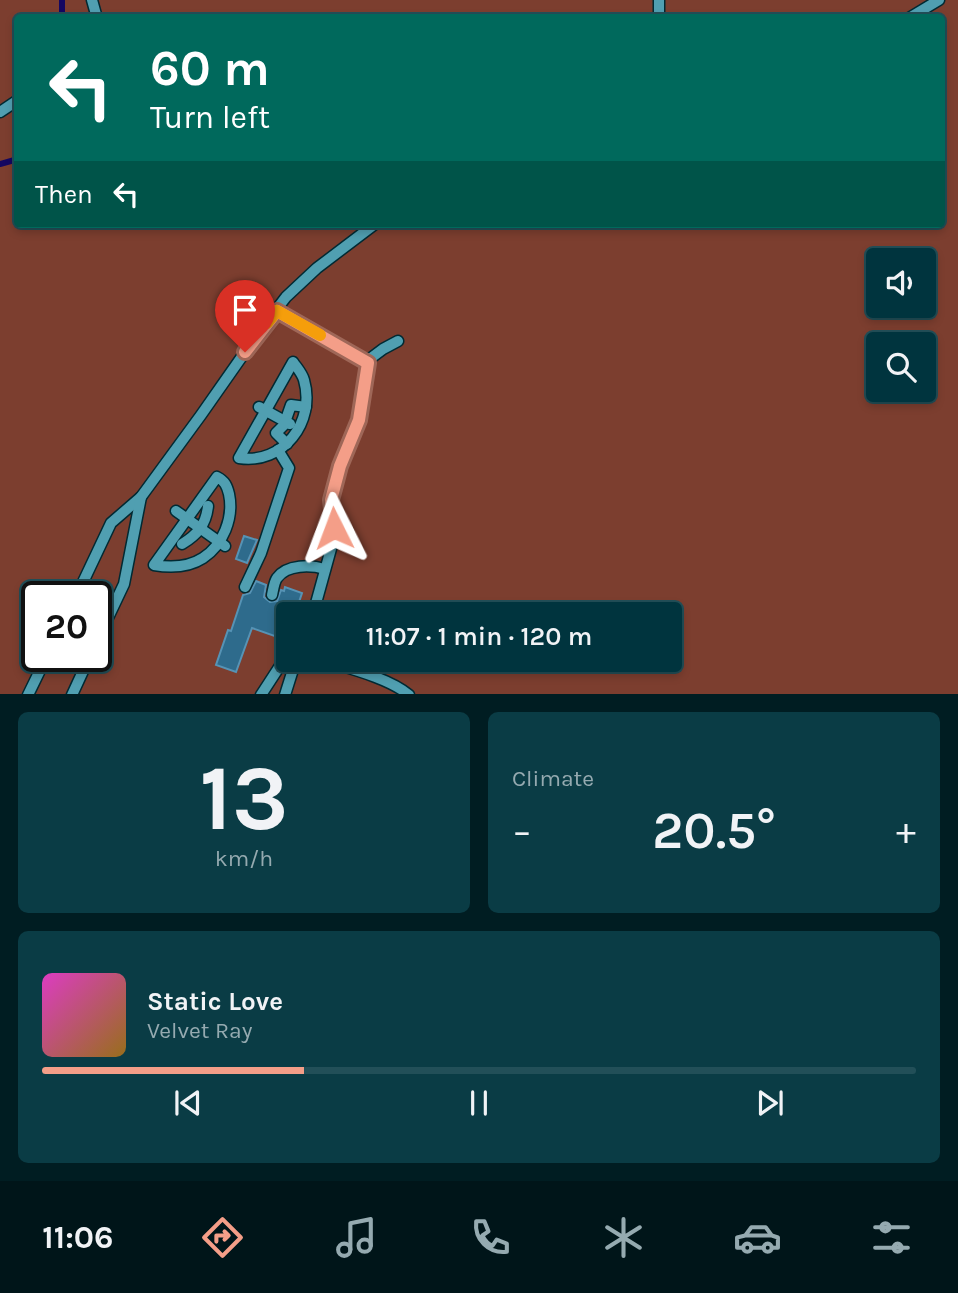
<!DOCTYPE html>
<meta charset="utf-8">
<style>
:root{--surface:#00343e;--page:#0a3c45;--text:#f1f3f6;--muted:#95aab0;--line:#224f58;--accent:#f49e88}
body{margin:0;font-family:Karla,sans-serif;background:var(--page);color:var(--text);height:100vh;display:flex;flex-direction:column;font-size:26px;white-space:nowrap}
*{box-sizing:border-box;margin:0}
p{font-size:23px;color:var(--muted)}
.icon{flex:none;width:38px;height:38px;fill:none;stroke:currentColor;stroke-width:2;stroke-linecap:round;stroke-linejoin:round}
.map{position:relative;height:694px;overflow:hidden}
.sheet{display:flex;flex-direction:column;gap:18px;padding:18px;background:#001d22;flex:1}
.sheet>*{flex:none}
.guide{position:absolute;left:14px;top:14px;width:931px;height:214px;border-radius:7px;box-shadow:0 4px 10px #0003,0 0 0 2px var(--line);background:#00695c;color:#fff;overflow:hidden}
.buttons{position:absolute;left:866px;top:248px;display:grid;gap:14px}
.buttons a{display:grid;place-items:center;width:70px;height:70px;border-radius:7px;background:var(--surface);box-shadow:0 4px 10px #0003,0 0 0 2px var(--line);font-size:35px}
.speed{position:absolute;left:21px;top:581px;display:flex;gap:14px;font-size:35px;font-weight:700;text-align:center}
.speed>*{display:grid;place-content:center;width:91px;height:91px;border-radius:50%;background:var(--surface);box-shadow:0 4px 10px #0003,0 0 0 2px var(--line);line-height:1}
.speed .limit{border:4px solid #111;border-radius:10px;background:#fff;color:#111}
.pin{position:absolute;display:grid;place-items:center;width:60px;height:60px;color:#fff;margin:-72px -30px;border-radius:50% 50% 50% 0;rotate:-45deg;box-shadow:0 0 7px #0007}
.pin .icon{rotate:45deg}
.me{position:absolute;width:77px;margin:-38px;rotate:357deg;stroke-linejoin:round;filter:drop-shadow(0 0 5px #0008)}
.turn{display:flex;align-items:center;gap:24px;height:147px;padding:0 21px;font-size:32px}
.turn .icon{width:91px;height:91px;stroke-width:2.5}
.turn b{display:block;font-size:49px;line-height:60px}
.then{display:flex;align-items:center;height:66px;padding:0 21px;background:#0003;gap:14px;font-size:26px}
.big{font-size:52px;font-weight:600;line-height:1.1}
.sheet .card{flex:1;display:flex;flex-direction:column;justify-content:center;gap:10px;min-width:0;padding:0 24px;border-radius:10px;background:var(--page)}
.sheet .dial{align-items:center;gap:0}
.dial b{font-size:91px;line-height:1}
.song{display:flex;align-items:center;gap:21px}
.cover{width:84px;height:84px;border-radius:10px;background:linear-gradient(135deg,hsl(310 70% 55%),hsl(40 70% 35%))}
.played{height:7px;border-radius:4px;background:linear-gradient(90deg,var(--accent) 30%,var(--line) 30%)}
.keys{display:flex;justify-content:space-around;direction:ltr}
.heat{display:flex;justify-content:space-between;align-items:center;font-size:38px;direction:ltr}
.sheet .tiles{flex:1;display:grid;gap:18px;grid-template-columns:1fr 1fr}
.card:last-child{grid-column:span 2}
.trip{position:absolute;left:276px;top:602px;width:406px;height:70px;border-radius:7px;background:var(--surface);box-shadow:0 4px 10px #0003,0 0 0 2px var(--line);font-weight:600;line-height:70px;text-align:center}
.tab-bar{display:flex;height:112px;justify-content:space-around;align-items:center;background:#001519;color:var(--muted)}
.tab-bar .icon{width:49px;height:49px}
.tab-bar .on{color:var(--accent)}
.tab-bar b{font-size:32px;color:var(--text)}
.map>svg:first-child{display:block}
.green{fill:#7c3e2f;fill-rule:evenodd}
.lines{fill:none;stroke-linecap:round;stroke-linejoin:round}
.stream{stroke:#140761;stroke-width:6}
.building{fill:#2e6b8c;stroke:#5693b5;stroke-width:2}
.lane-casing{stroke:#002a33;stroke-width:13}
.lane{stroke:#509fb1;stroke-width:10}
.route-casing{stroke:#9f6758;stroke-width:18}
.route{stroke:#f49e88;stroke-width:12}
.slow{stroke:#f59e0b;stroke-width:12}
</style>
<div class="map">
<svg width="958" height="695" viewBox="0 0 958 695">
<rect width="100%" height="100%" fill="#004653"/>
<path class="green" d="M 0,0 L 958,0 L 958,694 L 0,694 ZM 18,18 L 942,18 L 942,224 L 18,224 ZM 878,261 L 924,261 L 924,306 L 878,306 ZM 878,345 L 924,345 L 924,390 L 878,390 ZM 37,597 L 96,597 L 96,656 L 37,656 ZM 289,614 L 670,614 L 670,660 L 289,660 Z"/>
<g class="lines">
<g class="stream">
<polyline points="62,18 62,0"/>
<polyline points="0,164 18,159"/>
</g>
</g>
<g class="building">
<polygon points="244,536 257,540 247,563 236,559"/>
<polygon points="256,581 266,585 264,597 270,602 277,601 281,590 284,591 285,587 302,593 295,614 289,614 289,632 286,640 252,628 236,672 216,665 228,630 231,631 243,595 250,593"/>
</g>
<g class="lines">
<defs>
<g id="lane">
<polyline points="92,0 97,18"/>
<polyline points="659,18 659,0"/>
<polyline points="909,18 939,0"/>
<polyline points="0,112 18,100"/>
<polyline points="277,311 368,363"/>
<path d="M 293,362 C 297,368 302,373 304,380 C 316,422 283,465 239,458 Z"/>
<polyline points="259,407 290,424"/>
<polyline points="287,444 276,433 284,425 291,405 306,407"/>
<path d="M 217,477 C 225,481 227,486 229,494 C 234,518 223,545 203,558 C 189,567 171,568 154,565 Z"/>
<polyline points="176,511 225,546"/>
<path d="M 182,544 C 197,535 206,525 208,506"/>
<polyline points="245,587 261,553 289,468 278,450"/>
<path d="M 272,595 C 273,591 274,582 277,578 C 287,564 311,565 325,569"/>
<polyline points="76,597 111,523 141,497 201,415 257,335 286,297 317,268 375,224"/>
<polyline points="313,614 334,538 331,500 339,466 359,420 364,393 366,369 371,358 383,349 398,341"/>
<polyline points="96,643 124,584 141,497"/>
<path d="M 322,660 C 348,668 389,678 409,695"/>
<polyline points="28,695 47,656"/>
<polyline points="72,695 90,656"/>
<polyline points="261,695 289,652"/>
<polyline points="285,695 296,660"/>
</g>
</defs>
<use href="#lane" class="lane-casing"/>
<use href="#lane" class="lane"/>
</g>
<g class="lines">
<defs>
<polyline id="route" points="245,352 277,311 368,363 359,420 340,466 331,500 334,528"/>
</defs>
<use href="#route" class="route-casing"/>
<use href="#route" class="route"/>
<polyline class="slow" points="267,323 277,311 320,335"/>
</g>
</svg>
<div class="buttons">
<a><svg class="icon" aria-label="sound" viewBox="0 0 24 24"><path d="M4 9h4l5-4v14l-5-4H4zM17 9q2 3 0 6"/></svg></a>
<a><svg class="icon" aria-label="search" viewBox="0 0 24 24"><circle cx="10" cy="10" r="6"/><path d="M15 15l6 6"/></svg></a>
</div>
<div class="speed"><div class="limit">20</div></div>
<div class="pin" style="left:245px;top:352px;background:#d93025"><svg class="icon" aria-label="arrive" viewBox="0 0 24 24"><path d="M6 21V4h12l-3 4 3 4H6"/></svg></div>
<svg class="me" style="left:334px;top:528px" viewBox="-20 -20 40 40"><path d="M0-17L14 15 0 8-14 15z" fill="#f49e88" stroke="#fff" stroke-width="4"/></svg>
<div class="trip">11:07 · 1 min · 120 m</div>
<div class="guide">
<div class="turn"><svg class="icon" aria-label="left" viewBox="0 0 24 24"><path d="M17 20v-9H6M10 6l-5 5 5 5"/></svg><div><b>60 m</b>Turn left</div></div>
<div class="then">Then<svg class="icon" aria-label="left" viewBox="0 0 24 24"><path d="M17 20v-9H6M10 6l-5 5 5 5"/></svg></div>
</div>
</div>
<section class="sheet">
<div class="tiles">
<div class="card dial"><b>13</b><p>km/h</p></div>
<div class="card"><p>Climate</p>
<div class="heat"><a>−</a><b class="big">20.5°</b><a>+</a></div>
</div>
<div class="card">
<div class="song"><i class="cover"></i><div><b>Static Love</b><p>Velvet Ray</p></div></div>
<div class="played"></div>
<div class="keys"><svg class="icon" aria-label="previous" viewBox="0 0 24 24"><path d="M18 5L8 12l10 7zM5 5v14"/></svg><svg class="icon" aria-label="pause" viewBox="0 0 24 24"><path d="M8 5v14M16 5v14"/></svg><svg class="icon" aria-label="next" viewBox="0 0 24 24"><path d="M6 5l10 7-10 7zM19 5v14"/></svg></div>
</div>
</div>
</section>
<nav class="tab-bar">
<b>11:06</b>
<svg class="icon on" aria-label="directions" viewBox="0 0 24 24"><path d="M12 3l9 9-9 9-9-9zM9 14v-3h6M13 9l2 2-2 2"/></svg>
<svg class="icon" aria-label="music" viewBox="0 0 24 24"><path d="M9 18V5l10-2v13"/><circle cx="6" cy="18" r="3"/><circle cx="16" cy="16" r="3"/></svg>
<svg class="icon" aria-label="phone" viewBox="0 0 24 24"><path d="M5 4h4l2 5-3 2q2 4 5 5l2-3 5 2v4C11 20 4 13 5 4z"/></svg>
<svg class="icon" aria-label="climate" viewBox="0 0 24 24"><path d="M12 3v18M4 7l16 10M4 17L20 7"/></svg>
<svg class="icon" aria-label="car" viewBox="0 0 24 24"><path d="M5 17H2v-5l4-1 3-4h7l3 4 3 1v5h-3M9 17h6M6 11h13"/><circle cx="7" cy="17" r="2"/><circle cx="17" cy="17" r="2"/></svg>
<svg class="icon" aria-label="filters" viewBox="0 0 24 24"><path d="M4 7h16M4 17h16"/><circle cx="9" cy="7" r="2"/><circle cx="15" cy="17" r="2"/></svg>
</nav>
